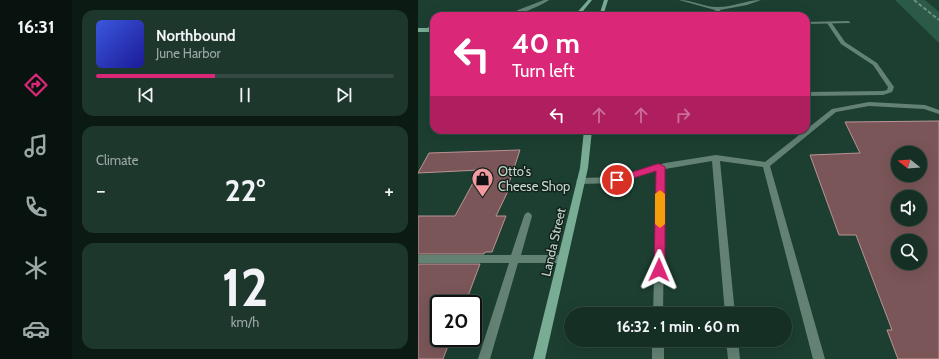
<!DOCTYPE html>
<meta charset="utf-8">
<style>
:root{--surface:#152f25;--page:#1e372d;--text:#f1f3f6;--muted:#9da9a7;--line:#344a42;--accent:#db2777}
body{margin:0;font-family:Cabin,sans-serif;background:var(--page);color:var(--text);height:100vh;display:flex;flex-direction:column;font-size:15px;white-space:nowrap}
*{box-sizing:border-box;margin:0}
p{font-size:13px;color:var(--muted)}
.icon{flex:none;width:22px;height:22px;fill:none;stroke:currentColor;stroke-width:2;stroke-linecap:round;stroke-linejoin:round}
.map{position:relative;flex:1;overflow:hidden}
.drawer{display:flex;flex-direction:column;gap:10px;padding:10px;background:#0c1a14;width:346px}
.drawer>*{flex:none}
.top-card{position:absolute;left:12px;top:12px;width:380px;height:122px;border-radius:12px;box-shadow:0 4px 16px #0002,0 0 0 1px var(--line);background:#db2777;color:#fff;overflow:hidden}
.needle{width:26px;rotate:287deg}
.fabs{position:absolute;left:473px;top:146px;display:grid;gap:8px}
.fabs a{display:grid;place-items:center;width:36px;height:36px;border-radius:50%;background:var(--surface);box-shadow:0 4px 16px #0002,0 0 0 1px var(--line);font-size:20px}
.speed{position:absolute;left:12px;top:295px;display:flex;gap:8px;font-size:20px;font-weight:700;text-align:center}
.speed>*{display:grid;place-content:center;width:52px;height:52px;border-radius:50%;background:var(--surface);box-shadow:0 4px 16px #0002,0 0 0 1px var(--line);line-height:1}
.speed .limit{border:2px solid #111;border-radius:6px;background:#fff;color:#111}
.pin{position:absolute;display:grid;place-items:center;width:34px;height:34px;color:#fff;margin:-17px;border:2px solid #fff;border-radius:50%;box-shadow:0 1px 4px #0007}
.me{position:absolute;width:44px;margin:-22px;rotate:1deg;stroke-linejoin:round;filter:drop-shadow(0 0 3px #0008)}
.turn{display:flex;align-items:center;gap:14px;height:84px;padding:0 16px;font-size:18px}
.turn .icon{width:52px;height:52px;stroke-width:2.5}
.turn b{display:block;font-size:28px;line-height:34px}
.lanes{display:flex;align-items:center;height:38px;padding:0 16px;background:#0003;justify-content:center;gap:20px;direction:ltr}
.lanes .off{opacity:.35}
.big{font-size:30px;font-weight:800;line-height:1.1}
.drawer .card{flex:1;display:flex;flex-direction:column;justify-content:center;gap:6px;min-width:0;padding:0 14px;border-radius:12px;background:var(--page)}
.drawer .dial{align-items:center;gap:0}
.dial b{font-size:52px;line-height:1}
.song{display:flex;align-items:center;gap:12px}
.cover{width:48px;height:48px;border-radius:6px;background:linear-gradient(135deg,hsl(230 70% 55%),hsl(240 70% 35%))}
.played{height:4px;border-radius:2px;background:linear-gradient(90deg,var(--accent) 40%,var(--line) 40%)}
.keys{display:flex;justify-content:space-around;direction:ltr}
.heat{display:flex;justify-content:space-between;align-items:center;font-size:22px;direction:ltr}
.trip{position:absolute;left:146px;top:307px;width:228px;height:40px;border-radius:20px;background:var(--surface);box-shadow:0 4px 16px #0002,0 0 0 1px var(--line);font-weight:800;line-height:40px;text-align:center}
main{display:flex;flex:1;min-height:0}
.tab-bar{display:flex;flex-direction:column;width:72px;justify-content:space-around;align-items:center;background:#08130f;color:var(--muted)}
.tab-bar .icon{width:28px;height:28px}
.tab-bar .current{color:var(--accent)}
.tab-bar b{font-size:18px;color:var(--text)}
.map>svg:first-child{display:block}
.green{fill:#2b5b48}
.building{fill:#7b5658;stroke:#bc9395;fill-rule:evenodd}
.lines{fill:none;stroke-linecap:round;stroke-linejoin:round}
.lane{fill:#638274;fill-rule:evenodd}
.street{fill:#638274;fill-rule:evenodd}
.secondary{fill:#79ac95;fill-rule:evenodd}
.rail{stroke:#718c80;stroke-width:2;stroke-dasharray:4 2;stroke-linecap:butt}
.route{fill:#db2777;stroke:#8e194d}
.slow{fill:#f59e0b}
.labels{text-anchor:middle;stroke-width:3;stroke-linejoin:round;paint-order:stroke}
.poi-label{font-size:13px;fill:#c4d8ce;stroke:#13221c;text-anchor:start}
.street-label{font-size:13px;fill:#c4d8ce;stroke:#13221c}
</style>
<main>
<nav class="tab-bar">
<b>16:31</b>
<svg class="icon current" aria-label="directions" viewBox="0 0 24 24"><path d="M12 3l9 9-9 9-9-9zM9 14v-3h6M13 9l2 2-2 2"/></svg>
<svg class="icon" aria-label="music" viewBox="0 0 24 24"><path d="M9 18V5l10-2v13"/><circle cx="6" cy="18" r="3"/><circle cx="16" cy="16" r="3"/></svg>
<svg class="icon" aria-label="phone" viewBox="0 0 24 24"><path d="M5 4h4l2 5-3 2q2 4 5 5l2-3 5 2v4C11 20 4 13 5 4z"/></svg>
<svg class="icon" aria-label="climate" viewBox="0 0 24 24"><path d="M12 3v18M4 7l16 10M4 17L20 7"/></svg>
<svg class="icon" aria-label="car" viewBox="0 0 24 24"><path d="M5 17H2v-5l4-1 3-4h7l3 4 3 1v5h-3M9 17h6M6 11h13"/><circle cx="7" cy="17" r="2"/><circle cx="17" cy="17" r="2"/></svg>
</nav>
<section class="drawer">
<div class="card">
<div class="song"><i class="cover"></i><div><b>Northbound</b><p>June Harbor</p></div></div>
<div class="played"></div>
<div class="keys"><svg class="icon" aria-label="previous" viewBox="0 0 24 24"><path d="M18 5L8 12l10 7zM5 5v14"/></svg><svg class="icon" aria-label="pause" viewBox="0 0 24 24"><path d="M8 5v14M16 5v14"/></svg><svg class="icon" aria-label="next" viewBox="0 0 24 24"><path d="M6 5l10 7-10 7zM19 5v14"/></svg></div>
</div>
<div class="card"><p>Climate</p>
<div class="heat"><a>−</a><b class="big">22°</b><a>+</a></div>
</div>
<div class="card dial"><b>12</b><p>km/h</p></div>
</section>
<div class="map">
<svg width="521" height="359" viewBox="0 0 521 359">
<rect width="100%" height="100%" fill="#1c3f31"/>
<polygon class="green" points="477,0 507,0 521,12 521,43"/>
<g class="building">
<path d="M 521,121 L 521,359 L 480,359 L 469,330 L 474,330 L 438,235 L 421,235 L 392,155 L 442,153 L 427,122 ZM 480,153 L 502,153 L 502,175 L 480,175 ZM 480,197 L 502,197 L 502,219 L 480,219 ZM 480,241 L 502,241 L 502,263 L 480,263 Z"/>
<polygon points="102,150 89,189 91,189 78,216 88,216 74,252 67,252 66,254 0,254 0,216 37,216 62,170 0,173 11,153"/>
<polygon points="0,264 62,264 47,304 21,304 21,338 33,338 25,359 0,359"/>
</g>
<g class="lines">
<g class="lane">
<path d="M 126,0 L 131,0 C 125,5 98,16 91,16 L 100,10 Z"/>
<path d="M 261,0 C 274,0 289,8 300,7 C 315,7 329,0 343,0 L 329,5 L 302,10 L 303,16 L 299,16 L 297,10 Z"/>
<polygon points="181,14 201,15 203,16 181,16"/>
<polygon points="242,15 257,15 259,16 242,16"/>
<polygon points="16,22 16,27 12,31 8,31 8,29"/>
<polygon points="409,22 413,22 427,42 459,63 476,87 474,92 465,95 388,96 388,92 465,91 469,90 470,87 455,65 423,44 409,23"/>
<polygon points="451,102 507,105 521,110 521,114 506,109 451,106 418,112 352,166 407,359 395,359 345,167 302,161 317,314 307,314 294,161 247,169 245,314 235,314 239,171 199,183 162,184 158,181 162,178 199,177 247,163 298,155 347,162 414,109"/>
<polygon points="39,130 145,130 141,132 42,134 39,134 38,132"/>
<polygon points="110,212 113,214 114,216 103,255 144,255 147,256 149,259 147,262 144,263 100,263 72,359 60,359 91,263 0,263 0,255 93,255 106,216 107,214"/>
<rect x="234" y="340" width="12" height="19"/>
<polygon points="308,340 320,340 322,359 310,359"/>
</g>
<polygon class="street" points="430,21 432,22 432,23 388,24 388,22"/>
<g class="secondary">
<polygon points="170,0 174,0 161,16 156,16"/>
<polygon points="186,0 190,0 185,16 181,16"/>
<rect x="0" y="28" width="16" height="4"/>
<polygon points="166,130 174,130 170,168 127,359 115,359 162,168"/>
</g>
<polyline class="rail" points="496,0 521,20"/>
</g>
<polygon class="route" points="239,164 242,164 247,167 247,270 245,273 241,275 237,273 236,270 238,171 199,183 194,180 196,178"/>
<polygon class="slow" points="242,190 247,194 247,224 242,228 237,224 237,194"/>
<defs>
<symbol id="shop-pin" viewBox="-11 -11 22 30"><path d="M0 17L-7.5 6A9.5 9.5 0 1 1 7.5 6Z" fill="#f49aa1" stroke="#13221c"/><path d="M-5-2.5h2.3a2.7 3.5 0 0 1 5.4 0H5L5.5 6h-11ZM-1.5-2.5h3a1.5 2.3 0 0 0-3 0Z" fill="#111"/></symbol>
</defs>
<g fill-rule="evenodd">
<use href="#shop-pin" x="52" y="166" width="25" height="34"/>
</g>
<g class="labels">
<g class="poi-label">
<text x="80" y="176">Otto's<tspan x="80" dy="15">Cheese Shop</tspan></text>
</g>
<g class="street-label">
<text transform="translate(135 242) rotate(-77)" y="5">Landa Street</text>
</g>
</g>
</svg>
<div class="fabs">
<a><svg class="needle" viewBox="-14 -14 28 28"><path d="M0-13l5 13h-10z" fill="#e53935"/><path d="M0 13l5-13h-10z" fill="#9da9a7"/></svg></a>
<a><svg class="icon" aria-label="sound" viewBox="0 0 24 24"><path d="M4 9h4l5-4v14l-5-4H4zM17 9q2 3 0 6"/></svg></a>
<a><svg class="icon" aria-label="search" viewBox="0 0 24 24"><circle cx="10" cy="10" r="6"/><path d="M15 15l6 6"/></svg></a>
</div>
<div class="speed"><div class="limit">20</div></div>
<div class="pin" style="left:199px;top:180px;background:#d93025"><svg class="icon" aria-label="arrive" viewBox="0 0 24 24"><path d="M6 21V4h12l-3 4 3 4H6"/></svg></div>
<svg class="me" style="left:241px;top:270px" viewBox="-20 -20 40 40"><path d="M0-17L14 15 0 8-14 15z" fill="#db2777" stroke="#fff" stroke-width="4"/></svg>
<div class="trip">16:32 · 1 min · 60 m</div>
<div class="top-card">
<div class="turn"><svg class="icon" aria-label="left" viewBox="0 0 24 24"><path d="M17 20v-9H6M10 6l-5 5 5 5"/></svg><div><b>40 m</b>Turn left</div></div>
<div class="lanes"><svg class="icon" aria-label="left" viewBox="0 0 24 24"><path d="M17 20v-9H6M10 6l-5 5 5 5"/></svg><svg class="icon off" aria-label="ahead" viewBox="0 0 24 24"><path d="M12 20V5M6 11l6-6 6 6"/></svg><svg class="icon off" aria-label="ahead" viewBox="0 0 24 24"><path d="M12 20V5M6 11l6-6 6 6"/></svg><svg class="icon off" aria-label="right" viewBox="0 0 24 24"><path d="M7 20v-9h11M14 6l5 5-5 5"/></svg></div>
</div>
</div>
</main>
